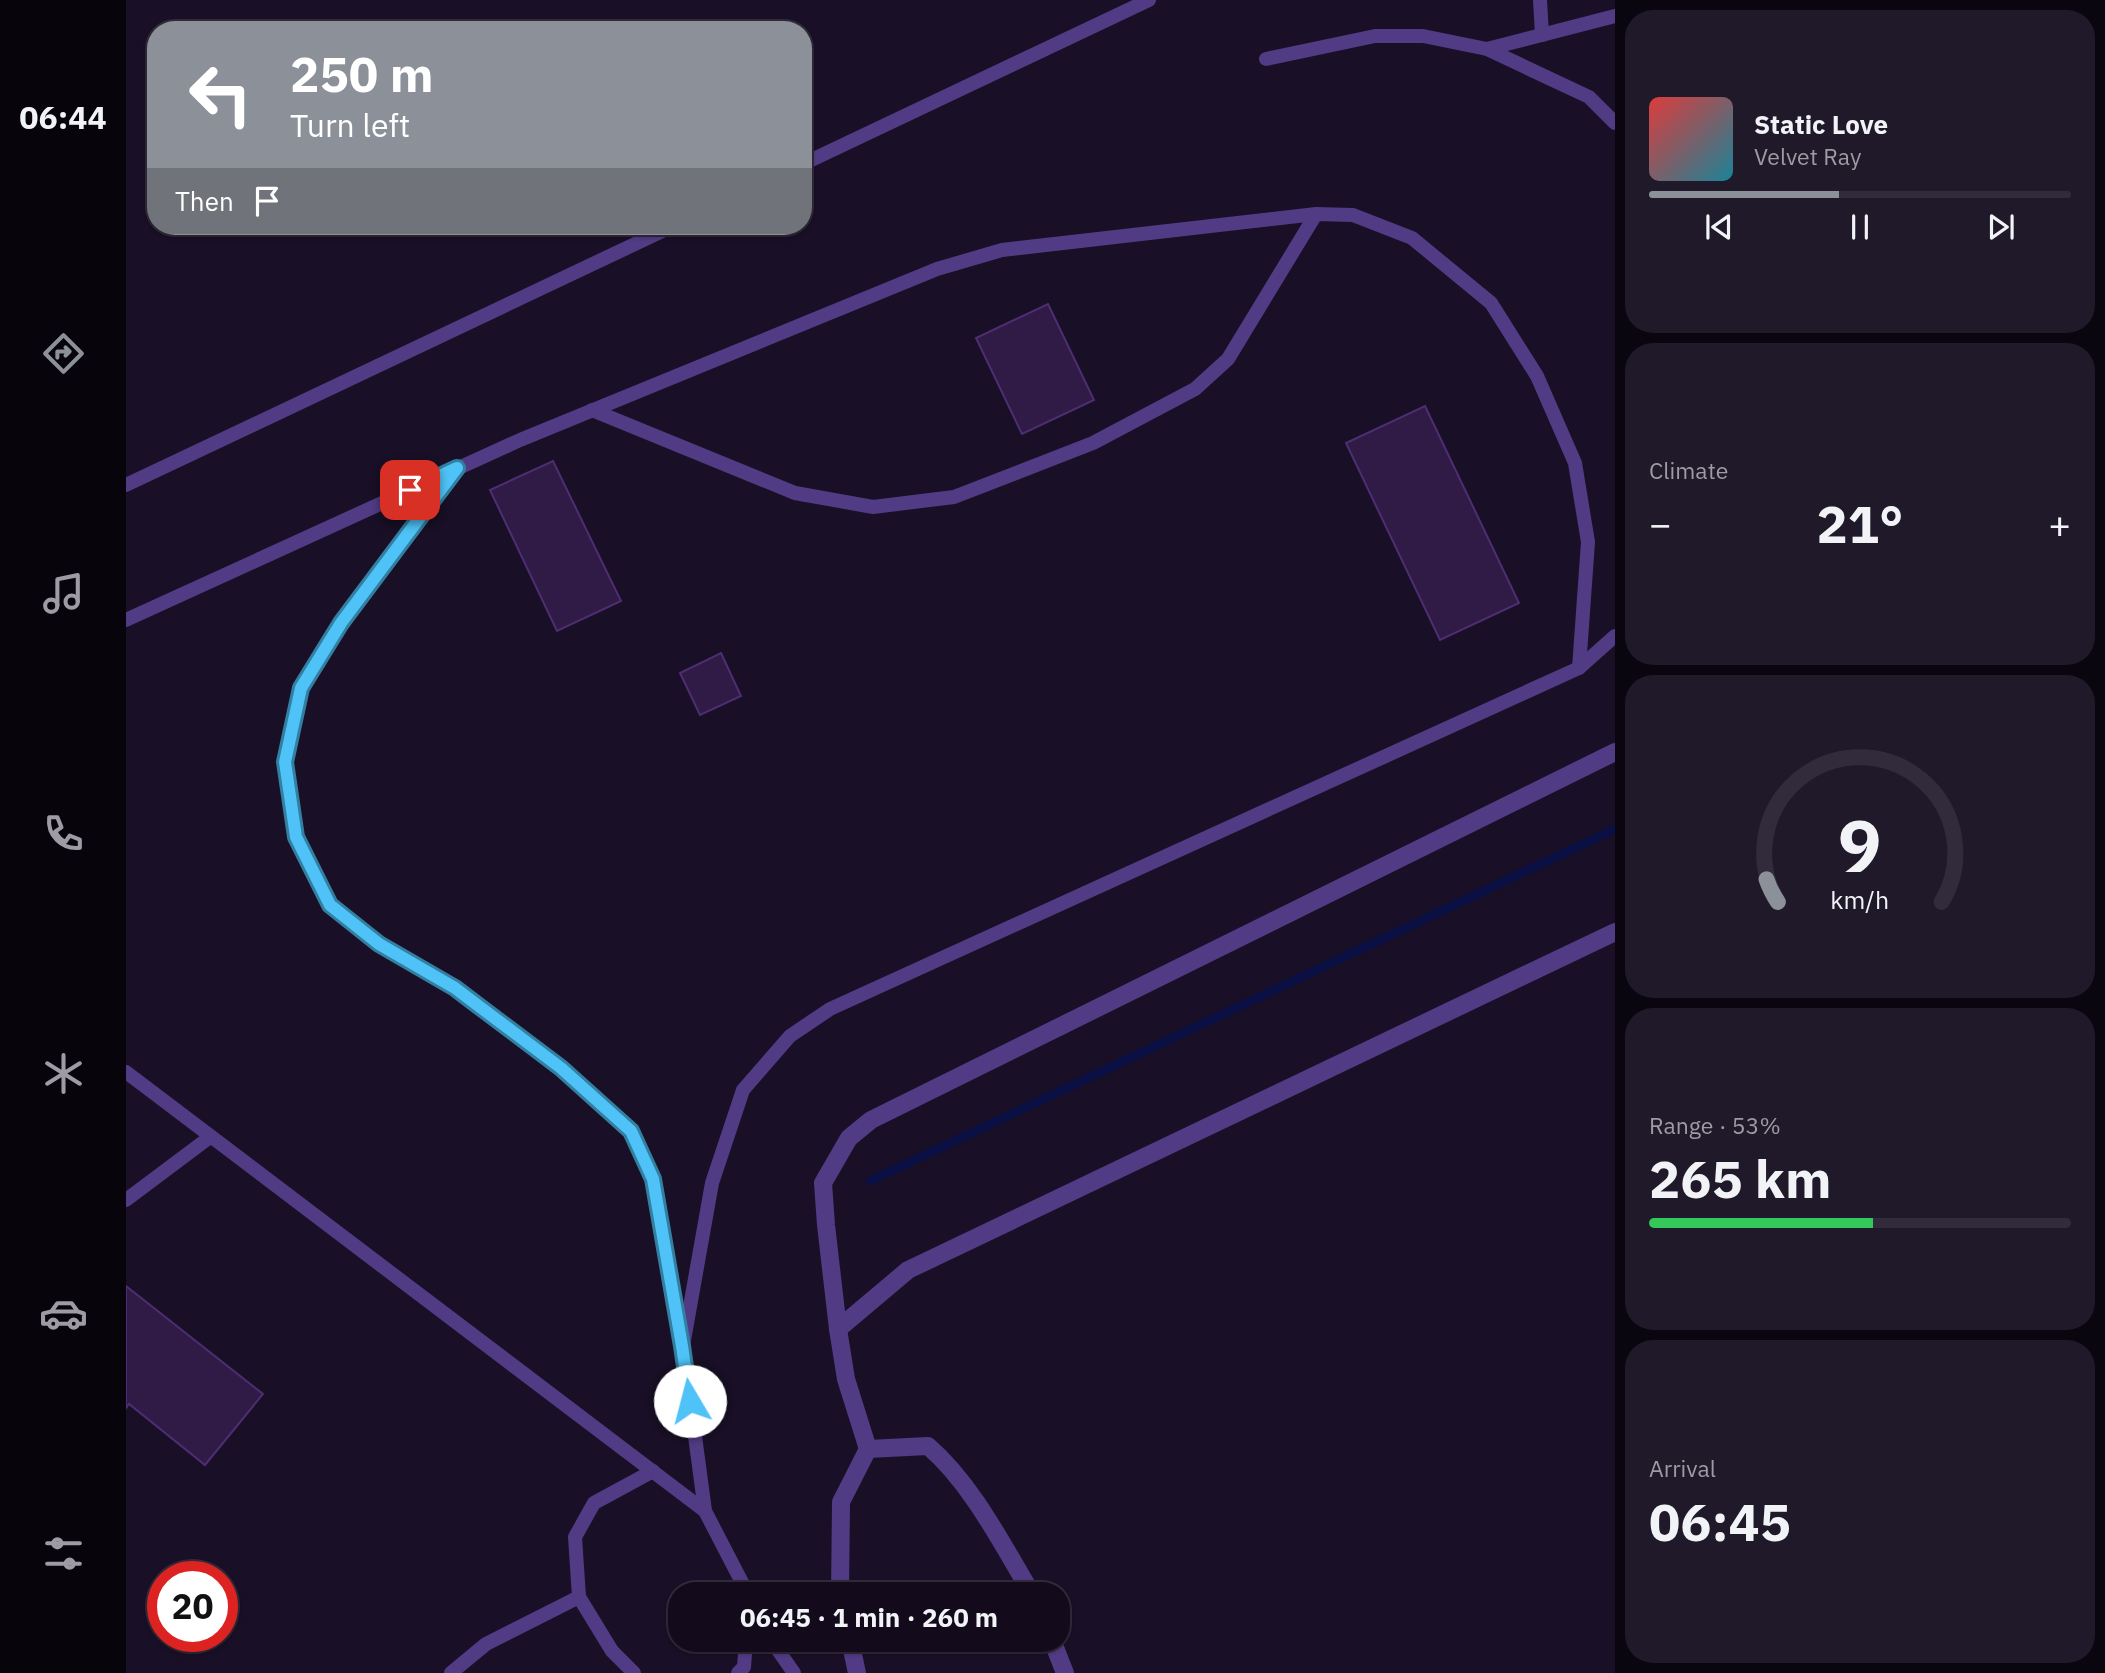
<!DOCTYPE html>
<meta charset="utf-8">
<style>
:root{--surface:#130b1c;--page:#201929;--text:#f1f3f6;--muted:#9d9ba3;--line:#322b3b;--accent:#8c9099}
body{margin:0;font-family:"IBM Plex Sans",sans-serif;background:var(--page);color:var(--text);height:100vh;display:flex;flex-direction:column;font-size:26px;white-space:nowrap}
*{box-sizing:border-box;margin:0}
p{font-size:23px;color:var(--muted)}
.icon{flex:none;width:38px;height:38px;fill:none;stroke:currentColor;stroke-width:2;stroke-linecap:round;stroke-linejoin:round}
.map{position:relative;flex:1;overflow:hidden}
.side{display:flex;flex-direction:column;gap:10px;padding:10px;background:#0a060f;width:490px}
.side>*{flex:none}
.guide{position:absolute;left:21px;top:21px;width:665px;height:214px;border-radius:28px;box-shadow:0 2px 5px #0004,0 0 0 2px var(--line);background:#8c9099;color:#fff;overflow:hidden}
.speed{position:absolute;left:21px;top:1561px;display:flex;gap:14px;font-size:35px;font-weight:700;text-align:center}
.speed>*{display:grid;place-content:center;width:91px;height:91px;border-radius:50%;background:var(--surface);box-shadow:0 2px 5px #0004,0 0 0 2px var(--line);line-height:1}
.speed .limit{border:10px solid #d22;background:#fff;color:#111}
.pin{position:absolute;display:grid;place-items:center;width:60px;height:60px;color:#fff;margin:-30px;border-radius:14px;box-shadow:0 4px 10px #0006}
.me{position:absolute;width:77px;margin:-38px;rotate:352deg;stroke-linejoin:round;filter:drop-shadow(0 0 5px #0008)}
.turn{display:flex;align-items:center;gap:24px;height:147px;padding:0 28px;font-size:32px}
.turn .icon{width:91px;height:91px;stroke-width:2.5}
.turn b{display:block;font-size:49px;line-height:60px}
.then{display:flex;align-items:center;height:66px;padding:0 28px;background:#0003;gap:14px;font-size:26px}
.big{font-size:52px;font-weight:800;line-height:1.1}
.side .card{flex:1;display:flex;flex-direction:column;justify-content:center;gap:10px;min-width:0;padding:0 24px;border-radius:28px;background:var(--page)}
.side .dial{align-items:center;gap:0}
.dial svg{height:182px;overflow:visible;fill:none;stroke:var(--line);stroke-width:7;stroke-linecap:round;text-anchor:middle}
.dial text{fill:var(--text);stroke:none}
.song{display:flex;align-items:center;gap:21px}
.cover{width:84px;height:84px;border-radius:10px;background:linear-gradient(135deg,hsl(0 70% 55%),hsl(190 70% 35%))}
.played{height:7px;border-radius:4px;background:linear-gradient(90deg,var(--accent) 45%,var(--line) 45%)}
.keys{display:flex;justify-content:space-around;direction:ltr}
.heat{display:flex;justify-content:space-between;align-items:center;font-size:38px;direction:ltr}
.charge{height:10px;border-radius:5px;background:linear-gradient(90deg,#34c759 53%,var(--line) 0)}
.trip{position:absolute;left:542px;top:1582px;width:402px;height:70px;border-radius:28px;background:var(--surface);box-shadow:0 2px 5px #0004,0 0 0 2px var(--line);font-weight:800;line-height:70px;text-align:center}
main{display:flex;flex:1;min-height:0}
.dock{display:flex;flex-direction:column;width:126px;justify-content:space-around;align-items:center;background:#08040b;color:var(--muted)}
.dock .icon{width:49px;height:49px}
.dock .selected{color:var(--accent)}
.dock b{font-size:32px;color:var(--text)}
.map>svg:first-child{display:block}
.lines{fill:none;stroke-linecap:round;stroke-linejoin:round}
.stream{stroke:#0a1043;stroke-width:9}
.building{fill:#301b46;stroke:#4d2e72;stroke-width:2}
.service{stroke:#513b84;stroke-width:14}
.minor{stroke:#513b84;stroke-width:18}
.route-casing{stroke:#337fa1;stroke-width:18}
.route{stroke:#4fc3f7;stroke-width:12}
</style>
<main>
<nav class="dock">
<b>06:44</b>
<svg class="icon selected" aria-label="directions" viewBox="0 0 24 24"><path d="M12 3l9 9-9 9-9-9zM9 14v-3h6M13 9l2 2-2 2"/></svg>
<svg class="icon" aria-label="music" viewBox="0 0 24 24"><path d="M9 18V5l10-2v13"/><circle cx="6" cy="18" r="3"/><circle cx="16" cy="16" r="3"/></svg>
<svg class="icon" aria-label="phone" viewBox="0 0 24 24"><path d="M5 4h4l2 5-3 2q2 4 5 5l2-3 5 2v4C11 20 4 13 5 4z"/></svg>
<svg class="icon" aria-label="climate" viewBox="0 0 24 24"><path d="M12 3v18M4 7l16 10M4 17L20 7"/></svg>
<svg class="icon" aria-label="car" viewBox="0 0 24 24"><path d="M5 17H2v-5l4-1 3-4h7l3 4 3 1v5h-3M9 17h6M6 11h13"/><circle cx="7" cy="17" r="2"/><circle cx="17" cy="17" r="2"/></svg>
<svg class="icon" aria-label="filters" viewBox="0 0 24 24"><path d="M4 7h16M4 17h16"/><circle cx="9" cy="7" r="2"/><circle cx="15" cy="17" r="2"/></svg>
</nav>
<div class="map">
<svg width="1489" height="1673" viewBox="0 0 1489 1673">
<rect width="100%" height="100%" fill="#190f26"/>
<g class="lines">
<polyline class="stream" points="744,1181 1489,829"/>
</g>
<g class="building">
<polygon points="922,304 968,400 896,434 850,338"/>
<polygon points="1299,406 1393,603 1314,640 1220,443"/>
<polygon points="427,461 495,601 431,631 364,490"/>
<polygon points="595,653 615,696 574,715 554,673"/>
<polygon points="0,1286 137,1394 79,1465 3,1404 0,1408"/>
</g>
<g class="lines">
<g class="service">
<polyline points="1414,0 1416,35"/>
<polyline points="1361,49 1489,16"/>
<polyline points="1140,59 1249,36 1297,36 1361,49 1463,97 1489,123"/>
<polyline points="677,164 1023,0"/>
<polyline points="466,410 669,493 747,507 828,497 967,443 1069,389 1102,359 1190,214"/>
<polyline points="329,471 215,623 175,688 159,762 170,837 204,905 253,944 329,988 435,1068 505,1131 527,1179 554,1335"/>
<polyline points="0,485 547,226"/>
<polyline points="0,620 394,440 811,269 876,250 1190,214 1227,215 1286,238 1365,303 1411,376 1449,463 1462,542 1453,668"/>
<polyline points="0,1072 579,1511"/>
<polyline points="0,1200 84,1137"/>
<polyline points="622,1594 579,1511 557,1346 586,1183 617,1090 664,1036 704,1009 1453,668 1489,636"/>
<polyline points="645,1640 668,1673"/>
<polyline points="325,1673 360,1644 453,1597"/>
<polyline points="508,1673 486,1651 453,1597 449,1537 468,1503 527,1471"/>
<polyline points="612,1673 618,1667 620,1640"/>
</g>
<g class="minor">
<polyline points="712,1329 700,1225 697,1183 723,1138 745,1120 1489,752"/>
<polyline points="742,1449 720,1379 712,1329 782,1270 1489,932"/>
<path d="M 714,1594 L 715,1502 L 742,1449 L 802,1446 C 846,1484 876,1544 906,1594"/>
<polyline points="724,1640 731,1673"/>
<polyline points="926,1640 939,1673"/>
</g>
</g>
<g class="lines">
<defs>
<polyline id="route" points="284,490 331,468 215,623 175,688 159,762 170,837 204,905 253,944 329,988 350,1004 435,1068 505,1131 527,1179 556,1346 564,1401"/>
</defs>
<use href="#route" class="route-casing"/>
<use href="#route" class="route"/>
</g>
</svg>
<div class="speed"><div class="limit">20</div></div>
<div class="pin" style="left:284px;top:490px;background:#d93025"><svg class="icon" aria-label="arrive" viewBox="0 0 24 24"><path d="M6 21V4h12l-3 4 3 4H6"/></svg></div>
<svg class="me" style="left:564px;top:1401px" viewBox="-20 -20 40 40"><circle r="19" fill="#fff"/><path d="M0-13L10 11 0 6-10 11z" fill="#4fc3f7"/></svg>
<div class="trip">06:45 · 1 min · 260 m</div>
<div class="guide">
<div class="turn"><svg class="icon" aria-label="left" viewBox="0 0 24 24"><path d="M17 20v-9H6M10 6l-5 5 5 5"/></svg><div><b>250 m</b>Turn left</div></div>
<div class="then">Then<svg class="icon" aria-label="arrive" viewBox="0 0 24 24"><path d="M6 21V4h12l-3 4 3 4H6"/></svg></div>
</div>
</div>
<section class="side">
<div class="card">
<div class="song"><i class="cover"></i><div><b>Static Love</b><p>Velvet Ray</p></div></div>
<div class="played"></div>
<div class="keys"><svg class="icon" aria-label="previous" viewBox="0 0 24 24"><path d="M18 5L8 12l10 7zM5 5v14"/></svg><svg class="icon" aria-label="pause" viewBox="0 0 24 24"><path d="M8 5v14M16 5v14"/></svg><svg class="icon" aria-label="next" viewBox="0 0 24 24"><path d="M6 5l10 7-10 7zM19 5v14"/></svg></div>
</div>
<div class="card"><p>Climate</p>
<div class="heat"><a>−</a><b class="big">21°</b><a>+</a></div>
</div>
<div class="card dial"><svg viewBox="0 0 100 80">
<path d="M14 69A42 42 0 1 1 86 69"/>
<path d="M14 69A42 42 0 0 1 9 59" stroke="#8c9099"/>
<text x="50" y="56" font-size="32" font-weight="700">9</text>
<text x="50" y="72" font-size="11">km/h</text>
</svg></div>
<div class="card"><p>Range · 53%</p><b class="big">265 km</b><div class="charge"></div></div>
<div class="card"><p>Arrival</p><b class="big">06:45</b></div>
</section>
</main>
